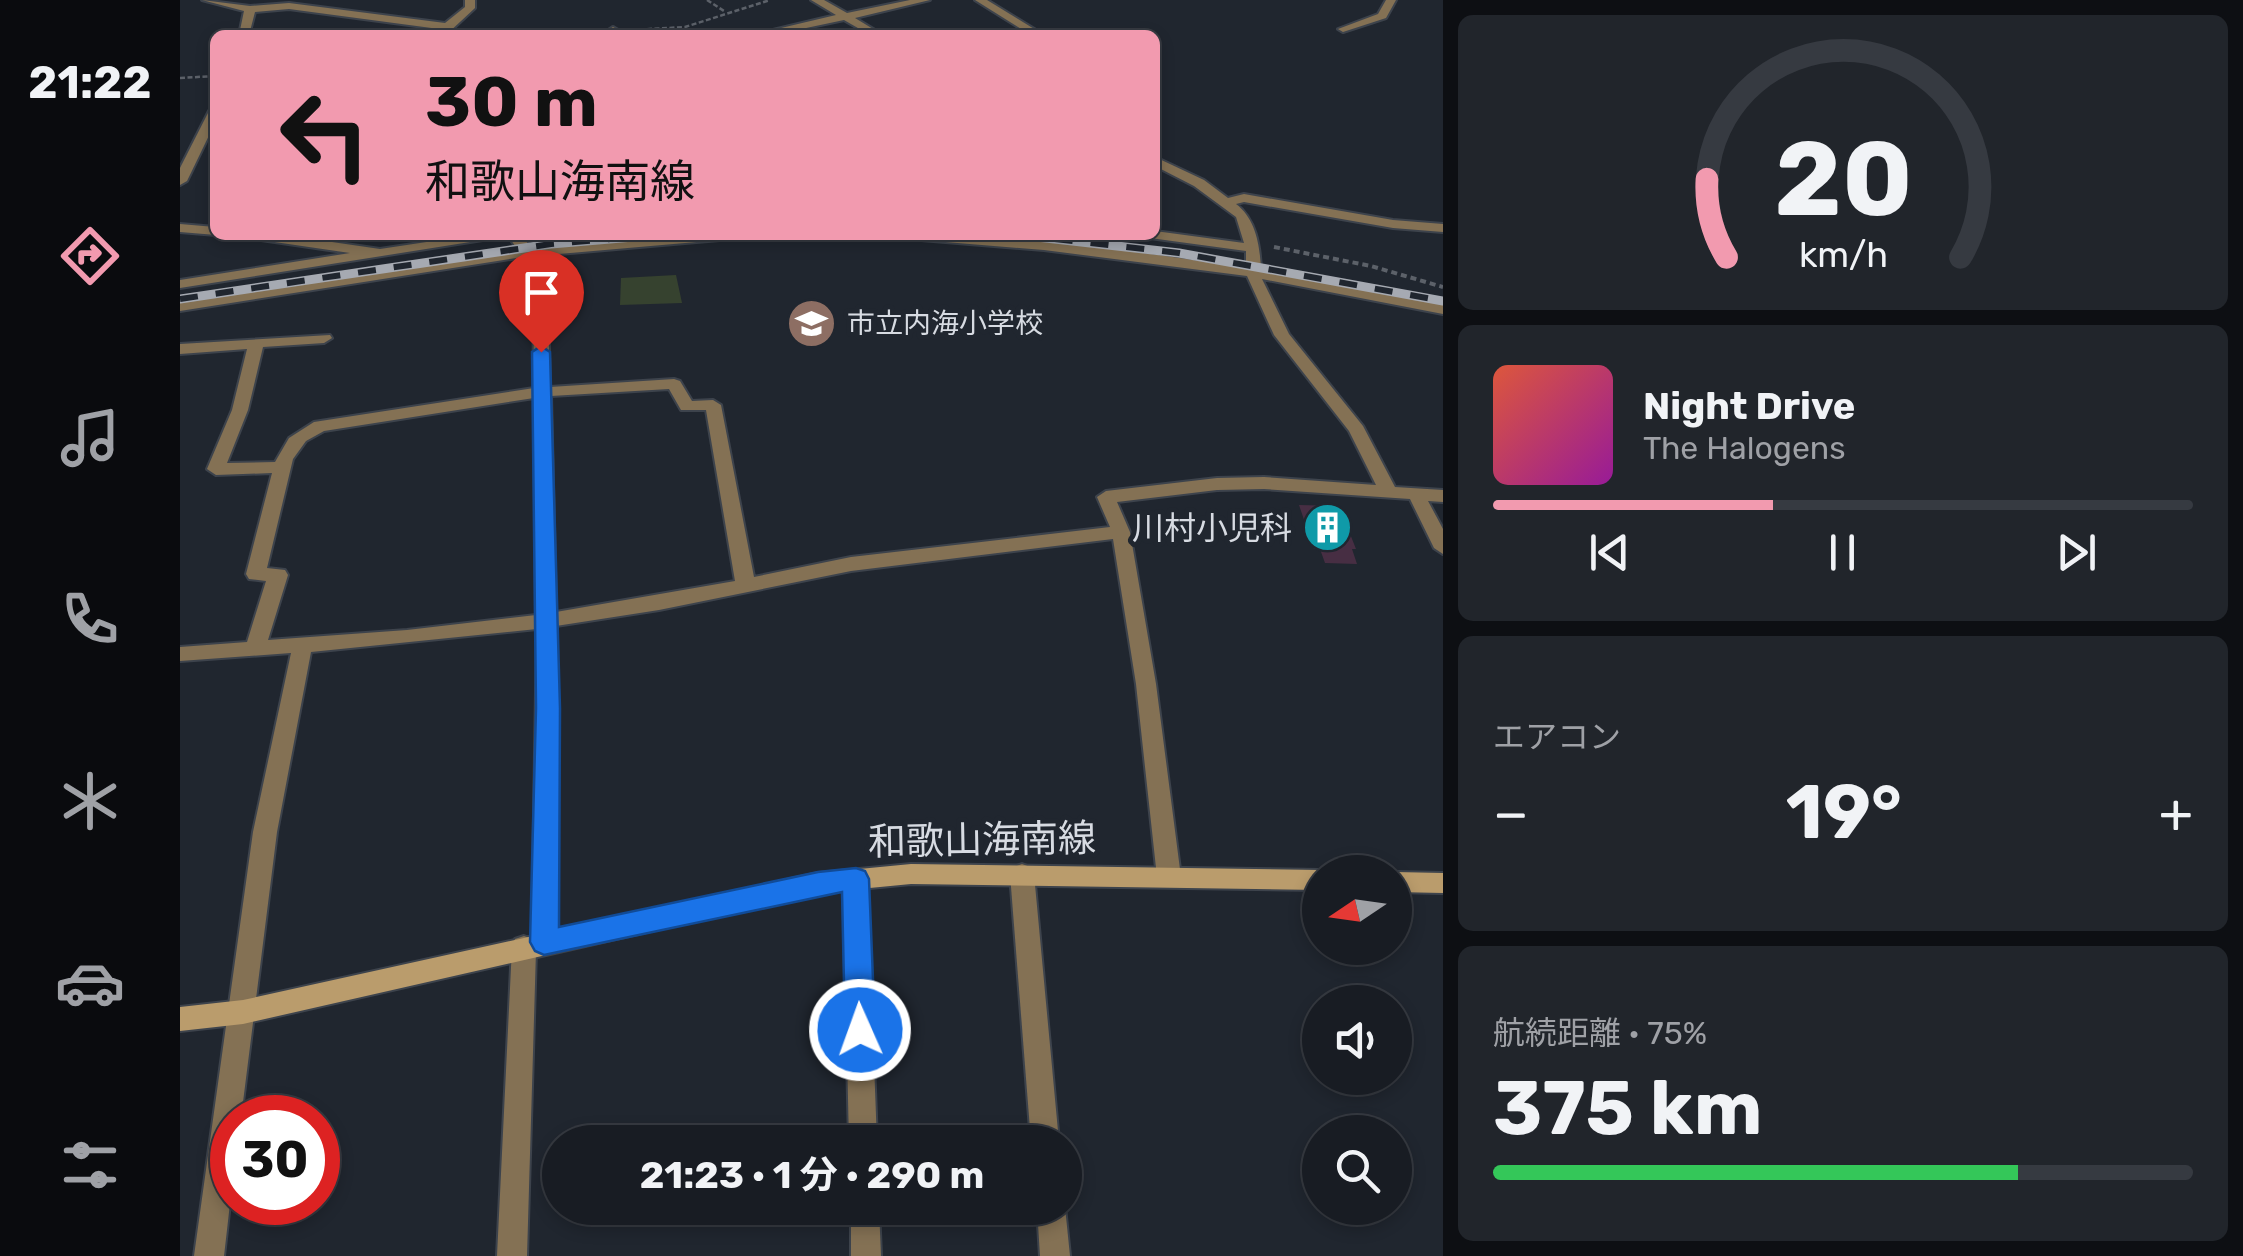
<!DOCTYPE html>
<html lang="ja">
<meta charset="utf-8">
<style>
:root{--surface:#181c23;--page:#21252b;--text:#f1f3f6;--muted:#9fa1a6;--line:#363a41;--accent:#f29aaf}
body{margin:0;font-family:Rubik,"Noto Sans JP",sans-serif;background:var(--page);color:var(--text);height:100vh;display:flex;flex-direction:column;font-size:38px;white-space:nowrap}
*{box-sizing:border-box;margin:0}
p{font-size:32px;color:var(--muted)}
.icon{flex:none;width:55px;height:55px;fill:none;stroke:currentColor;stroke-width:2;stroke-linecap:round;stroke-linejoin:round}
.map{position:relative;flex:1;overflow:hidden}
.sheet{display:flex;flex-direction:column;gap:15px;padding:15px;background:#0d0f13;width:800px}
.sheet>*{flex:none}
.top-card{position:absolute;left:30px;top:30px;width:950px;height:210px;border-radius:15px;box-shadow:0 5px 15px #0003,0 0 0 2px var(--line);background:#f29aaf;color:#111;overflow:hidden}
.needle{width:65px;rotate:257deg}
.fabs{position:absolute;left:1122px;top:855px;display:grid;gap:20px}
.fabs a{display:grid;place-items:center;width:110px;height:110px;border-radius:50%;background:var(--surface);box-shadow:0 5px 15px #0003,0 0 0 2px var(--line);font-size:50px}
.speed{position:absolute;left:30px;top:1095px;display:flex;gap:20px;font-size:50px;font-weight:700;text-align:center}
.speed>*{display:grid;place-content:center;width:130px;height:130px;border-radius:50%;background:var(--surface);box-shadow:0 5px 15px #0003,0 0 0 2px var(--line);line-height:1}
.speed .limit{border:15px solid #d22;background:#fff;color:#111}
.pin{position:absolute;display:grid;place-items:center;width:85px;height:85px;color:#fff;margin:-102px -42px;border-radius:50% 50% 50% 0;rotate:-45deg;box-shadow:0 0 10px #0007}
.pin .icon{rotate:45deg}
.me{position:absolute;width:110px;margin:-55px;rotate:358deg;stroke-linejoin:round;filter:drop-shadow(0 0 8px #0008)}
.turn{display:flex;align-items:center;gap:35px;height:210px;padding:0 50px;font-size:45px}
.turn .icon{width:130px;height:130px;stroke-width:2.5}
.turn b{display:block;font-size:70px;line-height:85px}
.big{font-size:75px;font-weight:700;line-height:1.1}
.sheet .tile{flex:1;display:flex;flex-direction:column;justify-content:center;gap:15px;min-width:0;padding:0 35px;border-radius:15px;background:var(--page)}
.sheet .dial{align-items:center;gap:0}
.dial svg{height:260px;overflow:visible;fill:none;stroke:var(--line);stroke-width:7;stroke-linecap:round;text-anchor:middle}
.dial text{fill:var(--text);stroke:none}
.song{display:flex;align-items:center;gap:30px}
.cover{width:120px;height:120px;border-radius:15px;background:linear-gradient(135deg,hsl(10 70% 55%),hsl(300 70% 35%))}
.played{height:10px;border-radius:5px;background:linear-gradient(90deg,var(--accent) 40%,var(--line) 40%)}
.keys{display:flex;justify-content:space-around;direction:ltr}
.heat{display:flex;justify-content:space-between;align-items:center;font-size:55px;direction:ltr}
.charge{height:15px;border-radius:8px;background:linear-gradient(90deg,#34c759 75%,var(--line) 0)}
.trip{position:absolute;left:362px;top:1125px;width:540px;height:100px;border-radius:50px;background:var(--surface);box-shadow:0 5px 15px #0003,0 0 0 2px var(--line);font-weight:700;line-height:100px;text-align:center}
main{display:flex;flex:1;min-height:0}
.tabs{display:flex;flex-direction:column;width:180px;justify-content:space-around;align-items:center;background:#0a0b0e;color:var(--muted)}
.tabs .icon{width:70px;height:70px}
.tabs .on{color:var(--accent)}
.tabs b{font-size:45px;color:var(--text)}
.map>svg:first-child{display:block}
.green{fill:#36422f}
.building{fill:#472e43}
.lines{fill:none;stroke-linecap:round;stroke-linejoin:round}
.street-casing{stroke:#3d434c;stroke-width:4}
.secondary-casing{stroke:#3d434c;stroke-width:4}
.path-far1{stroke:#5c6169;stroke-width:2.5;stroke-dasharray:5 2.5;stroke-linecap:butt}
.path{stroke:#5c6169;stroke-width:4;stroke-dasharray:6 4;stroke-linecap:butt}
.street{fill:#847154;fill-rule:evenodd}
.secondary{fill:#ba9c6c;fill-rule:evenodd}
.rail-casing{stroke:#a6aab2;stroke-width:9}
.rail{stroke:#20262f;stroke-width:6;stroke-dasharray:18;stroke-linecap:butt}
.route{fill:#1a73e8;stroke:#114b97;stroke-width:2.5}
.labels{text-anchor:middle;stroke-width:10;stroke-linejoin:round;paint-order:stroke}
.far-poi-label{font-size:28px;fill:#d7dbe2;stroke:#20262f;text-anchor:start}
.poi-label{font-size:32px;fill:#d7dbe2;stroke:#20262f;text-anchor:end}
.near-street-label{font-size:38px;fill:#d7dbe2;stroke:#20262f}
</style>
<main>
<nav class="tabs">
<b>21:22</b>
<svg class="icon on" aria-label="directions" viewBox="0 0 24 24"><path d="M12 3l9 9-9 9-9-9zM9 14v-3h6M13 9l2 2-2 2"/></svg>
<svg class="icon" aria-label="music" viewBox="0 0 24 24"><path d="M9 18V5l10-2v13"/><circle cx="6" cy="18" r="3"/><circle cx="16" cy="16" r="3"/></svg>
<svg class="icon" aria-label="phone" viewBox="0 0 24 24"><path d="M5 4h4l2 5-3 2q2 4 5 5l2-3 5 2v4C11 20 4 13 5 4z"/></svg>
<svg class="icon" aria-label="climate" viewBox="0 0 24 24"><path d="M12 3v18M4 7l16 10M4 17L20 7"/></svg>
<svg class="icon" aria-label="car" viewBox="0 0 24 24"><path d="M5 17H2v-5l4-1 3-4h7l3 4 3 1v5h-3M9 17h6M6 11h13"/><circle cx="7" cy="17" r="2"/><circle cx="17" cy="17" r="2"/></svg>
<svg class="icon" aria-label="filters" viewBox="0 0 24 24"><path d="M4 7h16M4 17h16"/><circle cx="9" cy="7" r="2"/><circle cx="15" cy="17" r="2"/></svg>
</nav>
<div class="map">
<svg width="1263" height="1256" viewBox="0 0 1263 1256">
<rect width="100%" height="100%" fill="#20262f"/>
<polygon class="green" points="496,275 502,303 440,305 441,278"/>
<polygon class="building" points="1119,505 1159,506 1176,549 1172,549 1177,564 1145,563 1140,549 1134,549"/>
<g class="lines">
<defs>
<g id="street">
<polygon points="22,0 70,6 109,3 265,23 285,7 285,0 295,0 295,8 266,35 255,35 259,29 109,9 75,12 69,35 59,35 64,11"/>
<polygon points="631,0 644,0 667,13 730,0 750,0 675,18 703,35 690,35 664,20 593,35 572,35 656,15"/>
<polygon points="795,0 807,0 864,35 851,35"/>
<polygon points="1206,0 1216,0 1206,18 1163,32 1158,29 1198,14"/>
<polygon points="433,27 438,30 433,35 421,35"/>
<polygon points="35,107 35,123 7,181 0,185 0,168 29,111"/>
<path d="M 975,157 L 1024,180 L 1048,198 L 1064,194 L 1213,220 L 1263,224 L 1263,232 L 1213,228 L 1064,202 L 1056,204 C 1076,219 1080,246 1081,270 L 1263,304 L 1263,314 L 1082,279 L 1109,334 L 1183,426 L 1215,487 L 1263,490 L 1263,502 L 1248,501 L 1263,529 L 1263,554 L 1254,548 L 1230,499 L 1084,489 L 1037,490 L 937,502 L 950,532 L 976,684 L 1001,877 L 997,884 L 989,887 L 981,884 L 977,877 L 956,684 L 933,539 L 671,571 L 479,610 L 376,626 L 376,942 L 373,950 L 364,953 L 356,950 L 347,1256 L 317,1256 L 332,947 L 335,939 L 344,936 L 352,939 L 357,629 L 131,652 L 97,832 L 61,1118 L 52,1118 L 52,1186 L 44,1256 L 14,1256 L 73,832 L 111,653 L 0,661 L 0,647 L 67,642 L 86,581 L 69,579 L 66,574 L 92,473 L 36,475 L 27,469 L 52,410 L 67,349 L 0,354 L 0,344 L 150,335 L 152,338 L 144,343 L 83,347 L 68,410 L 47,463 L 95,462 L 109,438 L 134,422 L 354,388 L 353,272 L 343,257 L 0,311 L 0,301 L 338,250 L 328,236 L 0,288 L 0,280 L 170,253 L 74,239 L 67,235 L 104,235 L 200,249 L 293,235 L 342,235 L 351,248 L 501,235 L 558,235 L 551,239 L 356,256 L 367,272 L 370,387 L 494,379 L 500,381 L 512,401 L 533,400 L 541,405 L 574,577 L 671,557 L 930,527 L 917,497 L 926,491 L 1037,478 L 1084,477 L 1196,485 L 1169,431 L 1094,335 L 1067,276 L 864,250 L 729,239 L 722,235 C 838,235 952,250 1066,268 L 1066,251 L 970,238 L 968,235 L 975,235 L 975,231 L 1064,243 L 1056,217 L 1014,186 L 975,166 ZM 489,389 L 501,410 L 526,410 L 555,581 L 376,612 L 371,396 ZM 354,398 L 356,615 L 227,630 L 88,640 L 108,575 L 105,570 L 87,568 L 113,459 L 126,441 L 144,431 Z"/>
<polygon points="0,224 35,227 36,235 0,232"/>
<polygon points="842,864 850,867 854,874 879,1142 851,1142 830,874 834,867"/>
<polygon points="675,869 683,872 687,879 697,1142 669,1142 663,879 667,872"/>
<polygon points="671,1208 699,1208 701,1256 671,1256"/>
<polygon points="857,1208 885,1207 890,1256 860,1256"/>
</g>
<g id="secondary">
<polygon points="731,864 1140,870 1148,872 1140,872 1140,890 731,884 638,893 63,1024 0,1031 0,1007 63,1000 638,873"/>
<polygon points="1213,872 1215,872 1263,873 1263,893 1215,892"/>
</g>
</defs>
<use href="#street" class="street-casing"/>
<use href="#secondary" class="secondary-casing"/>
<g class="path-far1">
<polyline points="527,0 544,11"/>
<polyline points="452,30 505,27 590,0"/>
<polyline points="364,35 411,31"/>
<polyline points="0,78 35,76"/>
</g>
<polyline class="path" points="1094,247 1191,266 1263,287"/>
<use href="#street" class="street"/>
<use href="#secondary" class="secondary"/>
<defs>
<g id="rail">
<polyline points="839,235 999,253 1263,301"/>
<polyline points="0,299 371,244 477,235"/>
</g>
</defs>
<use href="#rail" class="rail-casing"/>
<use href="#rail" class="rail"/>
</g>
<polygon class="route" points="361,346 370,352 380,708 379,927 638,872 676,868 685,871 689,879 695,1030 690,1040 680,1044 669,1040 665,1030 662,892 364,955 355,951 350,942 356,708 352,352"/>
<defs>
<symbol id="school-disc" viewBox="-11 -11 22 22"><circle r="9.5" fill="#8d6e63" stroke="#20262f"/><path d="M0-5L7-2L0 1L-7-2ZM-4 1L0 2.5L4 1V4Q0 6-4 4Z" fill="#fff"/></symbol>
<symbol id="building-disc" viewBox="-11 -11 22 22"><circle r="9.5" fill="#0f9aa8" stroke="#20262f"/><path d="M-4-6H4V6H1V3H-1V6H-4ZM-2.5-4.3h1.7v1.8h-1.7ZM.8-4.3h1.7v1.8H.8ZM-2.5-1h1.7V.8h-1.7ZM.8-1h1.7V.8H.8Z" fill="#fff"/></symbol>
</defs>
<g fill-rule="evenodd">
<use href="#school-disc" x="604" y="296" width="55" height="55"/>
<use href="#building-disc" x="1120" y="500" width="55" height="55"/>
</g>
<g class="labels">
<g class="far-poi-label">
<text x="667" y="333">市立内海小学校</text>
</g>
<g class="poi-label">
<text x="1112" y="539">川村小児科</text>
</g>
<g class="near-street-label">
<text transform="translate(802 840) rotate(-1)" y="13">和歌山海南線</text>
</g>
</g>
</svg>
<div class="fabs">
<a><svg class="needle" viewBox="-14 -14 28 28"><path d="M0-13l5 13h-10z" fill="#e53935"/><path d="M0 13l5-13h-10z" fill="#9fa1a6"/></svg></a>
<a><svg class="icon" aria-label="sound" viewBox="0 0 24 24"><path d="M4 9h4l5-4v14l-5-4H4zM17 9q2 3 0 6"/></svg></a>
<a><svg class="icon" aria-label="search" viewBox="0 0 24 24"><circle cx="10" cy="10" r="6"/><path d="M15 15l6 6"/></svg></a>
</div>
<div class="speed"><div class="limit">30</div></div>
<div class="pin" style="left:361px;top:352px;background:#d93025"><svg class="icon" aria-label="arrive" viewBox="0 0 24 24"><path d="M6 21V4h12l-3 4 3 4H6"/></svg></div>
<svg class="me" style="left:680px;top:1030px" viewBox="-20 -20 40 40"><circle r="17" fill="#1a73e8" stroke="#fff" stroke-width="3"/><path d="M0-11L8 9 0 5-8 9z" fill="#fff"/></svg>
<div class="trip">21:23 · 1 分 · 290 m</div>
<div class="top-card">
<div class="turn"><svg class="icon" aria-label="left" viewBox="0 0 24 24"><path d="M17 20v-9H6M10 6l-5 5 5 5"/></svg><div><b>30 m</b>和歌山海南線</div></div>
</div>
</div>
<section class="sheet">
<div class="tile dial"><svg viewBox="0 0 100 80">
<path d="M14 69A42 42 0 1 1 86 69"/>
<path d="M14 69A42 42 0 0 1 8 45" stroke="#f29aaf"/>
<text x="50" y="56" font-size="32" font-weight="700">20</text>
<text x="50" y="72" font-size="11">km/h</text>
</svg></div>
<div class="tile">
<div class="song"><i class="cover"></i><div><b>Night Drive</b><p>The Halogens</p></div></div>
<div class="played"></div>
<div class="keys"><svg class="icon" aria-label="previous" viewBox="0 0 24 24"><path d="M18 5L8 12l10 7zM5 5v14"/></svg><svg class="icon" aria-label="pause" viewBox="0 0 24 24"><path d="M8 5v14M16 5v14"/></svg><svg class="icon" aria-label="next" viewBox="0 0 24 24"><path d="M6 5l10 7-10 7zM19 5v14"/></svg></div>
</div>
<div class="tile"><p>エアコン</p>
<div class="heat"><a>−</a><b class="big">19°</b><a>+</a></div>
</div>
<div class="tile"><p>航続距離 · 75%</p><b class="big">375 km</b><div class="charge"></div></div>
</section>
</main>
